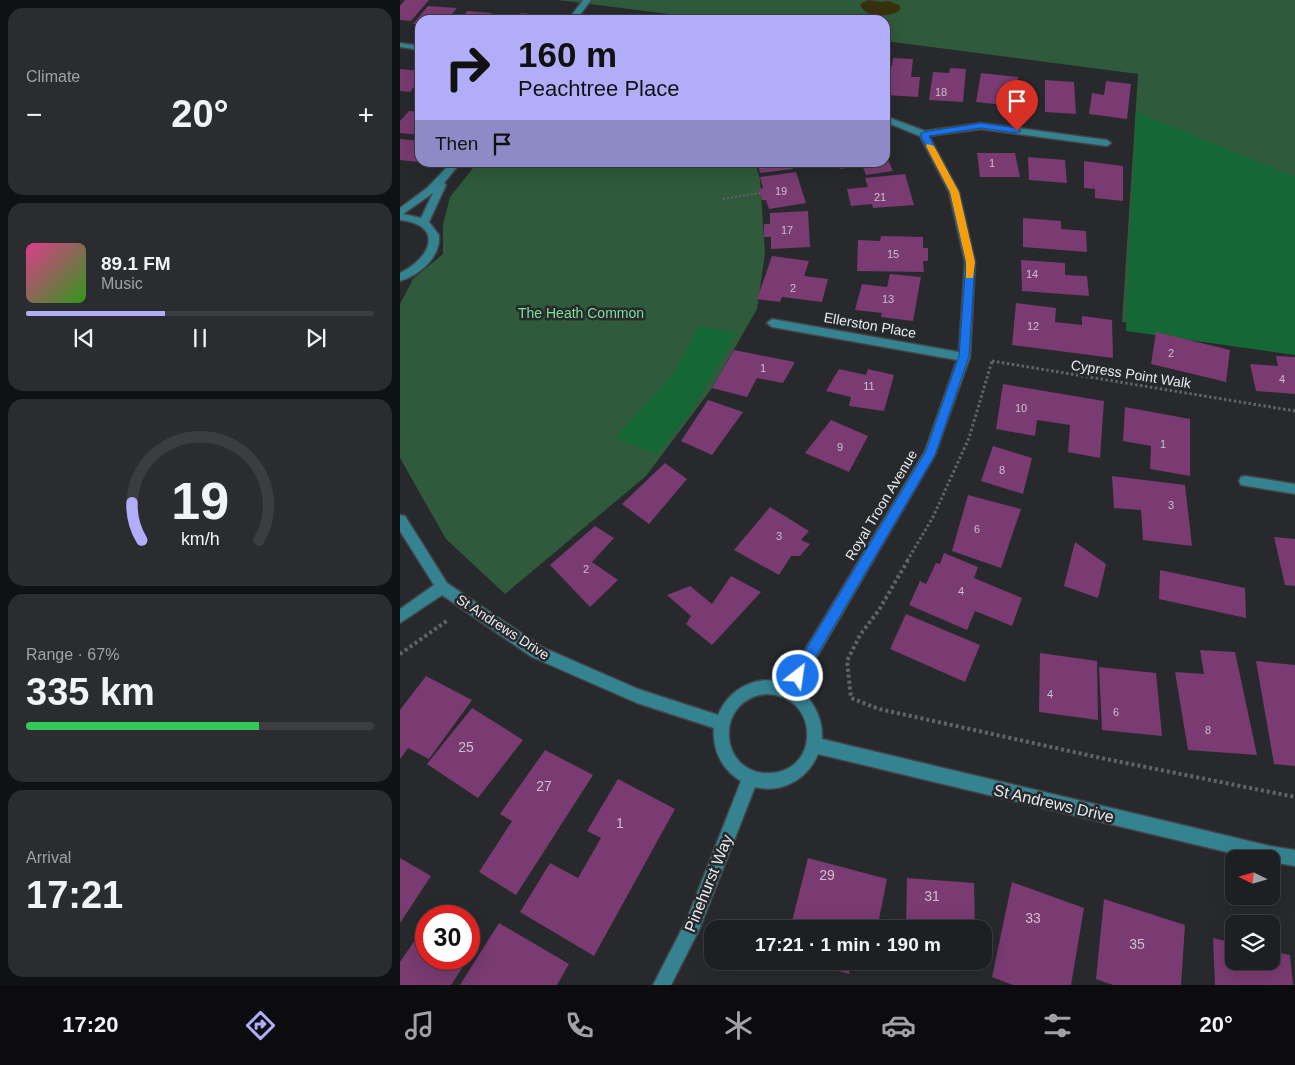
<!DOCTYPE html>
<meta charset="utf-8">
<style>
:root{--surface:#1d1f22;--page:#2a2c2f;--text:#f1f3f6;--muted:#a0a2a5;--line:#3b3d40;--accent:#b2adf9}
body{margin:0;font-family:Helvetica,sans-serif;background:var(--page);color:var(--text);height:100vh;display:flex;flex-direction:column;font-size:19px;white-space:nowrap}
*{box-sizing:border-box;margin:0}
p{font-size:16px;color:var(--muted)}
.icon{flex:none;width:28px;height:28px;fill:none;stroke:currentColor;stroke-width:2;stroke-linecap:round;stroke-linejoin:round}
.map{position:relative;flex:1;overflow:hidden}
.drawer{display:flex;flex-direction:column;gap:8px;padding:8px;background:#101113;width:400px}
.drawer>*{flex:none}
.hud{position:absolute;left:15px;top:15px;width:475px;height:152px;border-radius:15px;box-shadow:0 5px 20px #0002,0 0 0 1px var(--line);background:#b2adf9;color:#111;overflow:hidden}
.needle{width:32px;rotate:275deg}
.buttons{position:absolute;left:825px;top:850px;display:grid;gap:10px}
.buttons a{display:grid;place-items:center;width:55px;height:55px;border-radius:10px;background:var(--surface);box-shadow:0 5px 20px #0002,0 0 0 1px var(--line);font-size:25px}
.speed{position:absolute;left:15px;top:905px;display:flex;gap:10px;font-size:25px;font-weight:700;text-align:center}
.speed>*{display:grid;place-content:center;width:65px;height:65px;border-radius:50%;background:var(--surface);box-shadow:0 5px 20px #0002,0 0 0 1px var(--line);line-height:1}
.speed .limit{border:8px solid #d22;background:#fff;color:#111}
.pin{position:absolute;display:grid;place-items:center;width:42px;height:42px;color:#fff;margin:-51px -21px;border-radius:50% 50% 50% 0;rotate:-45deg;box-shadow:0 0 5px #0007}
.pin .icon{rotate:45deg}
.me{position:absolute;width:55px;margin:-28px;rotate:30deg;stroke-linejoin:round;filter:drop-shadow(0 0 4px #0008)}
.turn{display:flex;align-items:center;gap:18px;height:105px;padding:0 20px;font-size:22px}
.turn .icon{width:65px;height:65px;stroke-width:2.5}
.turn b{display:block;font-size:35px;line-height:42px}
.then{display:flex;align-items:center;height:48px;padding:0 20px;background:#0003;gap:10px;font-size:19px}
.big{font-size:38px;font-weight:700;line-height:1.1}
.drawer .tile{flex:1;display:flex;flex-direction:column;justify-content:center;gap:8px;min-width:0;padding:0 18px;border-radius:15px;background:var(--page)}
.drawer .dial{align-items:center;gap:0}
.dial svg{height:130px;overflow:visible;fill:none;stroke:var(--line);stroke-width:7;stroke-linecap:round;text-anchor:middle}
.dial text{fill:var(--text);stroke:none}
.song{display:flex;align-items:center;gap:15px}
.cover{width:60px;height:60px;border-radius:8px;background:linear-gradient(135deg,hsl(330 70% 55%),hsl(110 70% 35%))}
.played{height:5px;border-radius:2px;background:linear-gradient(90deg,var(--accent) 40%,var(--line) 40%)}
.keys{display:flex;justify-content:space-around;direction:ltr}
.heat{display:flex;justify-content:space-between;align-items:center;font-size:28px;direction:ltr}
.charge{height:8px;border-radius:4px;background:linear-gradient(90deg,#34c759 67%,var(--line) 0)}
.trip{position:absolute;left:304px;top:920px;width:288px;height:50px;border-radius:15px;background:var(--surface);box-shadow:0 5px 20px #0002,0 0 0 1px var(--line);font-weight:700;line-height:50px;text-align:center}
.dock{display:flex;height:80px;justify-content:space-around;align-items:center;background:#0c0c0e;color:var(--muted)}
.dock .icon{width:35px;height:35px}
.dock .active{color:var(--accent)}
.dock b{font-size:22px;color:var(--text)}
main{display:flex;flex:1;min-height:0}
.map>svg:first-child{display:block}
.green{fill:#2f5a3b}
.forest{fill:#146835}
.sand{fill:#393010}
.building{fill:#793b71}
.lines{fill:none;stroke-linecap:round;stroke-linejoin:round}
.minor-casing{stroke:#424448;stroke-width:3}
.path-far2{stroke:#626468;stroke-width:2;stroke-dasharray:2 2;stroke-linecap:butt}
.path-far1{stroke:#626468;stroke-width:3;stroke-dasharray:2.5 2.5;stroke-linecap:butt}
.path{stroke:#626468;stroke-width:4;stroke-dasharray:3 3;stroke-linecap:butt}
.minor{fill:#358390;fill-rule:evenodd}
.route{fill:#1a73e8;stroke:#114b97}
.slow{fill:#f59e0b}
.labels{text-anchor:middle;stroke-width:5;stroke-linejoin:round;paint-order:stroke}
.number-label{font-size:11px;fill:#ccbecd}
.park-label{font-size:14px;fill:#7ae197;stroke:#27292d}
.street-label{font-size:14px;fill:#e8eaec;stroke:#27292d}
.near-number-label{font-size:14px;fill:#ccbecd}
.near-street-label{font-size:16px;fill:#e8eaec;stroke:#27292d}
</style>
<main>
<section class="drawer">
<div class="tile"><p>Climate</p>
<div class="heat"><a>−</a><b class="big">20°</b><a>+</a></div>
</div>
<div class="tile">
<div class="song"><i class="cover"></i><div><b>89.1 FM</b><p>Music</p></div></div>
<div class="played"></div>
<div class="keys"><svg class="icon" aria-label="previous" viewBox="0 0 24 24"><path d="M18 5L8 12l10 7zM5 5v14"/></svg><svg class="icon" aria-label="pause" viewBox="0 0 24 24"><path d="M8 5v14M16 5v14"/></svg><svg class="icon" aria-label="next" viewBox="0 0 24 24"><path d="M6 5l10 7-10 7zM19 5v14"/></svg></div>
</div>
<div class="tile dial"><svg viewBox="0 0 100 80">
<path d="M14 69A42 42 0 1 1 86 69"/>
<path d="M14 69A42 42 0 0 1 8 46" stroke="#b2adf9"/>
<text x="50" y="56" font-size="32" font-weight="700">19</text>
<text x="50" y="72" font-size="11">km/h</text>
</svg></div>
<div class="tile"><p>Range · 67%</p><b class="big">335 km</b><div class="charge"></div></div>
<div class="tile"><p>Arrival</p><b class="big">17:21</b></div>
</section>
<div class="map">
<svg width="895" height="985" viewBox="0 0 895 985">
<rect width="100%" height="100%" fill="#27292d"/>
<g class="green">
<polygon points="158,0 895,0 895,351 722,322 738,74 485,41 485,20 316,20"/>
<polygon points="77,163 355,163 360,179 365,254 357,309 312,388 246,476 105,594 46,539 0,458 0,304 13,279 43,254 43,225 50,197"/>
</g>
<g class="forest">
<polygon points="736,112 895,177 895,355 726,331"/>
<polygon points="299,326 337,333 293,408 257,454 215,438 274,373"/>
</g>
<path class="sand" d="M 468,0 L 481,2 L 488,1 L 499,5 L 501,9 C 492,18 464,19 460,4 Z"/>
<g class="building">
<polygon points="5,0 29,0 11,21 0,20 0,6"/>
<polygon points="28,6 57,8 47,20 20,20 20,24 13,24"/>
<polygon points="67,11 92,13 87,20 61,20"/>
<polygon points="121,13 141,15 137,20 116,20"/>
<polygon points="493,58 513,59 511,77 520,77 518,97 485,95 487,77 485,77 485,66 492,66"/>
<polygon points="550,68 566,69 563,102 529,100 533,72 549,73"/>
<polygon points="0,69 20,71 20,79 10,92 0,91"/>
<polygon points="581,73 618,77 615,106 576,102"/>
<polygon points="645,80 674,82 676,114 645,112"/>
<polygon points="706,81 731,84 727,119 689,114 692,93 704,95"/>
<polygon points="9,111 20,112 20,135 0,133 0,121"/>
<polygon points="0,139 20,141 20,159 18,162 0,160"/>
<polygon points="485,153 493,171 466,175 462,165 440,169 438,162 485,162"/>
<polygon points="577,153 615,153 620,177 580,177"/>
<polygon points="628,157 665,160 667,183 629,180"/>
<polygon points="684,161 723,166 723,201 695,198 695,189 684,188"/>
<polygon points="357,162 391,162 393,169 360,173"/>
<polygon points="396,172 406,203 369,209 366,200 362,200 359,189 363,188 360,177"/>
<polygon points="505,174 514,205 473,208 472,204 451,206 447,189 468,187 465,178"/>
<polygon points="408,211 410,247 371,249 371,237 364,237 364,224 370,224 370,213"/>
<polygon points="623,218 661,221 661,229 686,231 687,252 623,247"/>
<polygon points="481,236 523,237 523,248 528,248 528,261 523,261 524,272 457,271 458,240 480,241"/>
<polygon points="372,256 409,261 404,276 428,279 422,302 382,297 380,302 357,299"/>
<polygon points="621,260 665,263 665,275 687,276 689,296 622,291"/>
<polygon points="490,274 521,277 513,321 481,317 482,313 455,310 462,284 487,287"/>
<polygon points="616,303 656,308 655,322 682,325 682,316 712,320 713,358 612,345"/>
<polygon points="756,332 830,350 826,382 751,364"/>
<polygon points="334,350 395,362 383,383 357,378 347,397 312,388"/>
<polygon points="876,356 895,357 895,394 856,391 850,364 878,366"/>
<polygon points="439,369 466,375 468,369 494,375 484,411 449,406 451,397 426,391"/>
<polygon points="603,384 704,401 700,458 668,452 670,425 637,420 635,436 596,429"/>
<polygon points="308,400 343,412 312,455 281,441"/>
<polygon points="725,407 790,419 790,476 750,469 751,446 723,441"/>
<polygon points="431,420 468,436 449,472 405,453"/>
<polygon points="593,446 632,458 623,494 581,481"/>
<polygon points="265,463 287,479 249,524 222,504"/>
<polygon points="712,476 785,485 792,546 743,540 741,510 714,508"/>
<polygon points="568,495 621,509 601,568 552,551"/>
<polygon points="370,507 409,531 401,540 410,544 400,556 391,556 379,575 334,550"/>
<polygon points="195,526 214,538 192,562 218,580 190,607 150,565"/>
<polygon points="874,537 895,539 895,586 885,585"/>
<polygon points="675,542 706,564 698,598 664,586"/>
<polygon points="544,553 578,567 574,578 622,598 612,626 575,611 567,630 509,605 520,581 526,584 536,563 540,564"/>
<polygon points="760,570 845,588 846,618 759,599"/>
<polygon points="331,576 361,592 312,645 286,624 291,616 267,595 290,586 312,604"/>
<polygon points="506,614 580,645 565,682 490,649"/>
<polygon points="800,650 835,652 857,755 788,750 775,672 804,674"/>
<polygon points="640,653 697,661 698,720 639,712"/>
<polygon points="856,661 895,665 895,766 874,764"/>
<polygon points="699,667 756,673 762,736 702,730"/>
<polygon points="26,676 72,700 29,759 8,748 0,759 0,710"/>
<polygon points="72,708 123,740 78,798 27,764"/>
<polygon points="145,750 193,775 116,895 79,872 112,821 100,814"/>
<polygon points="218,779 275,809 194,956 120,912 150,863 178,878 201,838 187,831"/>
<polygon points="0,858 31,876 0,923"/>
<polygon points="408,858 487,879 477,929 390,929"/>
<polygon points="507,878 574,883 575,929 506,929"/>
<polygon points="612,882 684,908 671,985 613,985 592,977"/>
<polygon points="704,899 785,925 781,985 713,985 696,979"/>
<polygon points="99,923 169,964 157,985 60,985"/>
<polygon points="26,924 26,959 68,959 51,985 0,985 0,962"/>
<polygon points="813,938 834,943 834,961 871,961 871,951 890,955 893,985 815,985"/>
<polygon points="407,961 451,961 449,974"/>
</g>
<g class="lines">
<defs>
<g id="minor">
<polygon points="183,0 191,0 176,20 168,20"/>
<polygon points="0,43 20,46 20,50 0,47"/>
<path d="M 485,116 L 525,131 L 581,123 L 707,140 L 711,143 L 707,146 L 581,129 L 529,136 L 559,192 L 575,262 L 570,357 L 535,455 L 398,689 C 414,700 423,719 422,739 L 870,846 L 895,850 L 895,866 L 871,862 L 871,859 L 856,859 L 418,754 C 408,779 382,794 355,787 L 299,930 L 271,985 L 253,985 L 287,919 L 341,781 C 323,771 312,750 314,728 L 237,703 L 132,657 L 42,595 L 0,623 L 0,609 L 34,585 L 0,531 L 0,515 L 5,516 L 47,583 L 142,647 L 238,689 L 318,715 C 329,688 357,674 385,683 L 525,451 L 557,360 L 372,327 L 367,323 L 372,319 L 559,352 L 565,262 L 549,192 L 520,136 L 485,122 ZM 368,694 C 420,697 420,771 370,773 C 317,775 314,697 368,694 Z"/>
<path d="M 52,162 L 61,162 L 44,183 L 46,185 L 29,222 L 39,235 C 41,257 20,275 0,281 L 0,273 C 31,258 45,225 0,220 L 0,208 L 27,188 ZM 33,193 L 21,218 L 3,214 Z"/>
<polygon points="845,476 895,484 895,494 841,485 839,481 841,477"/>
</g>
</defs>
<use href="#minor" class="minor-casing"/>
<polyline class="path-far2" points="323,199 360,193"/>
<g class="path-far1">
<polyline points="592,361 895,411"/>
<polyline points="507,561 533,517 569,438 592,361"/>
</g>
<g class="path">
<polyline points="508,560 479,610 460,635 447,661 451,698 479,709 701,758 895,797"/>
<polyline points="0,654 48,620"/>
</g>
<use href="#minor" class="minor"/>
</g>
<polygon class="route" points="581,123 617,128 621,131 617,133 581,128 529,136 559,192 575,262 569,356 535,455 402,680 398,682 393,680 391,676 393,671 526,451 559,356 566,262 550,192 520,134 524,132"/>
<polygon class="slow" points="527,144 534,146 559,192 575,262 573,278 566,278 566,262 550,192 526,146"/>
<g class="labels">
<g class="number-label">
<text x="541" y="96">18</text>
<text x="592" y="167">1</text>
<text x="381" y="195">19</text>
<text x="480" y="201">21</text>
<text x="387" y="234">17</text>
<text x="493" y="258">15</text>
<text x="632" y="278">14</text>
<text x="393" y="292">2</text>
<text x="488" y="303">13</text>
<text x="633" y="330">12</text>
<text x="771" y="357">2</text>
<text x="363" y="372">1</text>
<text x="882" y="383">4</text>
<text x="469" y="390">11</text>
<text x="621" y="412">10</text>
<text x="763" y="448">1</text>
<text x="440" y="451">9</text>
<text x="602" y="474">8</text>
<text x="771" y="509">3</text>
<text x="577" y="533">6</text>
<text x="379" y="540">3</text>
<text x="186" y="573">2</text>
<text x="561" y="595">4</text>
<text x="650" y="698">4</text>
<text x="716" y="716">6</text>
<text x="808" y="734">8</text>
</g>
<g class="park-label">
<text x="181" y="318">The Heath Common</text>
</g>
<g class="street-label">
<text transform="translate(470 325) rotate(10)" y="5">Ellerston Place</text>
<text transform="translate(731 374) rotate(9)" y="5">Cypress Point Walk</text>
<text transform="translate(481 505) rotate(-59)" y="5">Royal Troon Avenue</text>
<text transform="translate(103 627) rotate(33)" y="5">St Andrews Drive</text>
</g>
<g class="near-number-label">
<text x="66" y="752">25</text>
<text x="144" y="791">27</text>
<text x="220" y="828">1</text>
<text x="427" y="880">29</text>
<text x="532" y="901">31</text>
<text x="633" y="923">33</text>
<text x="737" y="949">35</text>
</g>
<g class="near-street-label">
<text transform="translate(654 803) rotate(13)" y="6">St Andrews Drive</text>
<text transform="translate(308 883) rotate(-68)" y="6">Pinehurst Way</text>
</g>
</g>
</svg>
<div class="buttons">
<a><svg class="needle" viewBox="-14 -14 28 28"><path d="M0-13l5 13h-10z" fill="#e53935"/><path d="M0 13l5-13h-10z" fill="#a0a2a5"/></svg></a>
<a><svg class="icon" aria-label="layers" viewBox="0 0 24 24"><path d="M12 4l9 5-9 5-9-5zM3 14l9 5 9-5"/></svg></a>
</div>
<div class="speed"><div class="limit">30</div></div>
<div class="pin" style="left:617px;top:131px;background:#d93025"><svg class="icon" aria-label="arrive" viewBox="0 0 24 24"><path d="M6 21V4h12l-3 4 3 4H6"/></svg></div>
<svg class="me" style="left:398px;top:676px" viewBox="-20 -20 40 40"><circle r="17" fill="#1a73e8" stroke="#fff" stroke-width="3"/><path d="M0-11L8 9 0 5-8 9z" fill="#fff"/></svg>
<div class="trip">17:21 · 1 min · 190 m</div>
<div class="hud">
<div class="turn"><svg class="icon" aria-label="right" viewBox="0 0 24 24"><path d="M7 20v-9h11M14 6l5 5-5 5"/></svg><div><b>160 m</b>Peachtree Place</div></div>
<div class="then">Then<svg class="icon" aria-label="arrive" viewBox="0 0 24 24"><path d="M6 21V4h12l-3 4 3 4H6"/></svg></div>
</div>
</div>
</main>
<nav class="dock">
<b>17:20</b>
<svg class="icon active" aria-label="directions" viewBox="0 0 24 24"><path d="M12 3l9 9-9 9-9-9zM9 14v-3h6M13 9l2 2-2 2"/></svg>
<svg class="icon" aria-label="music" viewBox="0 0 24 24"><path d="M9 18V5l10-2v13"/><circle cx="6" cy="18" r="3"/><circle cx="16" cy="16" r="3"/></svg>
<svg class="icon" aria-label="phone" viewBox="0 0 24 24"><path d="M5 4h4l2 5-3 2q2 4 5 5l2-3 5 2v4C11 20 4 13 5 4z"/></svg>
<svg class="icon" aria-label="climate" viewBox="0 0 24 24"><path d="M12 3v18M4 7l16 10M4 17L20 7"/></svg>
<svg class="icon" aria-label="car" viewBox="0 0 24 24"><path d="M5 17H2v-5l4-1 3-4h7l3 4 3 1v5h-3M9 17h6M6 11h13"/><circle cx="7" cy="17" r="2"/><circle cx="17" cy="17" r="2"/></svg>
<svg class="icon" aria-label="filters" viewBox="0 0 24 24"><path d="M4 7h16M4 17h16"/><circle cx="9" cy="7" r="2"/><circle cx="15" cy="17" r="2"/></svg>
<b>20°</b>
</nav>
